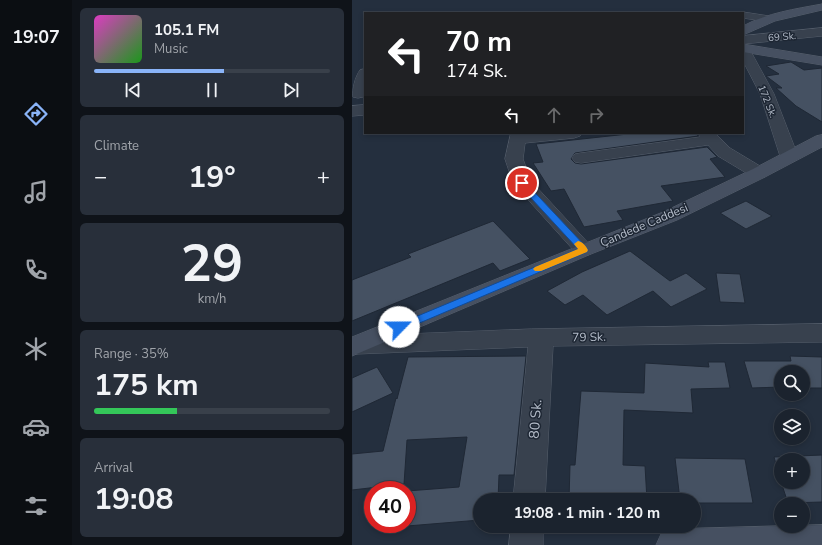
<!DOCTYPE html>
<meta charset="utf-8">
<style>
:root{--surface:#1b232e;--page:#282f3a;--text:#f1f3f6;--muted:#a0a4aa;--line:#39404a;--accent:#8ab4f8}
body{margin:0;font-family:"Nunito Sans",sans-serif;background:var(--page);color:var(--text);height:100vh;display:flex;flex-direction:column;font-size:15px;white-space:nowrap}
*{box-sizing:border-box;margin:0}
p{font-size:13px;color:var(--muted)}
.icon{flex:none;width:22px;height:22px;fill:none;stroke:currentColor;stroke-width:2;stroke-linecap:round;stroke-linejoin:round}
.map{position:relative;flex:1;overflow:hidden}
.panel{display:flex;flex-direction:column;gap:8px;padding:8px;background:#0f1319;width:280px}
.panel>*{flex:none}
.hud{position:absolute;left:12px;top:12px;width:380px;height:122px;border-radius:0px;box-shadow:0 2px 6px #0003,0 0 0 1px var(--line);background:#202124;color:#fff;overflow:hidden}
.fabs{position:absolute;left:422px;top:365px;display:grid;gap:8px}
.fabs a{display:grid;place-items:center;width:36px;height:36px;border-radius:50%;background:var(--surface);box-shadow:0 2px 6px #0003,0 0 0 1px var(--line);font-size:20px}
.speed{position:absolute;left:12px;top:481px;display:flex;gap:8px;font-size:20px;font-weight:700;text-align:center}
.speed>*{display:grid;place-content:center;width:52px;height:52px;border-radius:50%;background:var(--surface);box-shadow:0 2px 6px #0003,0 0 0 1px var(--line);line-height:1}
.speed .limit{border:6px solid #d22;background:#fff;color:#111}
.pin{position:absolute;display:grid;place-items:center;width:34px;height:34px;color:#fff;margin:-17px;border:2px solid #fff;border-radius:50%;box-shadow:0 1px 4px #0007}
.me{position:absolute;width:44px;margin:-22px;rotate:67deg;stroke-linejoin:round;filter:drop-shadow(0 0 3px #0008)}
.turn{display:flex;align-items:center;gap:14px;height:84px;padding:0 16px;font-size:18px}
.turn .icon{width:52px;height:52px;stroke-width:2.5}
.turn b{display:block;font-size:28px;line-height:34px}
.lanes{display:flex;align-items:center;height:38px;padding:0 16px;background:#0003;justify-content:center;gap:20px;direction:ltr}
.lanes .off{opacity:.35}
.big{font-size:30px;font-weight:700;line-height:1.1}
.panel .widget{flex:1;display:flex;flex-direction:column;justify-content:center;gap:6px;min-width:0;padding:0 14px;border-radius:6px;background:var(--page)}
.panel .dial{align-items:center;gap:0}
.dial b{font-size:52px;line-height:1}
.song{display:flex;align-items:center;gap:12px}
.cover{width:48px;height:48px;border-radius:6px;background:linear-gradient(135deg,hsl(310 70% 55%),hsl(120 70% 35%))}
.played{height:4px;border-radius:2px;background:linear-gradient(90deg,var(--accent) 55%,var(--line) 55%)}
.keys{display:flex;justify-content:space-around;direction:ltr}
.heat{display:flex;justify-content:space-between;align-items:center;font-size:22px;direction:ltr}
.charge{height:6px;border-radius:3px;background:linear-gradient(90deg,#34c759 35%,var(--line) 0)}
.trip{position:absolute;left:121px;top:493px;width:228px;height:40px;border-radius:20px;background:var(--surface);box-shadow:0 2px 6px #0003,0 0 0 1px var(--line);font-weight:700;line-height:40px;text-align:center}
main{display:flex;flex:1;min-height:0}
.menu{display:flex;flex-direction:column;width:72px;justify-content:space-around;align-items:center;background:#0b0e12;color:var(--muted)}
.menu .icon{width:28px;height:28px}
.menu .current{color:var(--accent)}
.menu b{font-size:18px;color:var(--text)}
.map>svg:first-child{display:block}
.building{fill:#455162;stroke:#1f2835}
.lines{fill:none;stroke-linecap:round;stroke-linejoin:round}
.street-casing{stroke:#565f6c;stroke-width:1}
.secondary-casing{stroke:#565f6c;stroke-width:1}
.street{fill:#38414e;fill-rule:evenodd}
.secondary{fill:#465061;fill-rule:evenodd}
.route{fill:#1a73e8;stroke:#114b97}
.slow{fill:#f59e0b}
.labels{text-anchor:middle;stroke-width:3;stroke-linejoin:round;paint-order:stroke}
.far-street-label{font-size:10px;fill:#b4bcc9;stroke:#1d2633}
.street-label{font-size:12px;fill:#b4bcc9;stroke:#1d2633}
.near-street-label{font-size:14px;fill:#b4bcc9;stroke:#1d2633}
</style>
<main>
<nav class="menu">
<b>19:07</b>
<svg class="icon current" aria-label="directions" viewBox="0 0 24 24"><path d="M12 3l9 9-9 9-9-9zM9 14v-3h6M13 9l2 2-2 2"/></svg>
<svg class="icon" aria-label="music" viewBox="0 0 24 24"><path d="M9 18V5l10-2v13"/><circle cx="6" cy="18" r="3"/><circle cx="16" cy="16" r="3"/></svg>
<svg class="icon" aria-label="phone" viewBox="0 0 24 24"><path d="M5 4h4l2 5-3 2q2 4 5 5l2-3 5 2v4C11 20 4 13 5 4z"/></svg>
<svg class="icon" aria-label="climate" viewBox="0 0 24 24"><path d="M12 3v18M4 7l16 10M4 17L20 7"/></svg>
<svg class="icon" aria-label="car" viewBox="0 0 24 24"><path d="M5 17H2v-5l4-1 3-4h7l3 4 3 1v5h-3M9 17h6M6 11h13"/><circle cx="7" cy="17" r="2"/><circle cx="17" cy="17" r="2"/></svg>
<svg class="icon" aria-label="filters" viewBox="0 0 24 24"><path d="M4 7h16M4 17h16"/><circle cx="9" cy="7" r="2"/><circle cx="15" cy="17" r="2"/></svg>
</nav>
<section class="panel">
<div class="widget">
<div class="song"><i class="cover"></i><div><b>105.1 FM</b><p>Music</p></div></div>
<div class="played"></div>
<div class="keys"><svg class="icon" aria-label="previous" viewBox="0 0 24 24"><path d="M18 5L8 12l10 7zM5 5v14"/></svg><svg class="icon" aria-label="pause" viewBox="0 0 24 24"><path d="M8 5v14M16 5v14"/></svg><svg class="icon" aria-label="next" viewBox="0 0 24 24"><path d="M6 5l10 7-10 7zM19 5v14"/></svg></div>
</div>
<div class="widget"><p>Climate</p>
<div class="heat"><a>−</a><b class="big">19°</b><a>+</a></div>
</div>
<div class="widget dial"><b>29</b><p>km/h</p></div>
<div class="widget"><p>Range · 35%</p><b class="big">175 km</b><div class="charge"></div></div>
<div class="widget"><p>Arrival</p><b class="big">19:08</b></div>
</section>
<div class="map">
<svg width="470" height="545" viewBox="0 0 470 545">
<rect width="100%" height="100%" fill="#242f3e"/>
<g class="building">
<polygon points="439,62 452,70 470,68 470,122 444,106 424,88 430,88 414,76 427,74 414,66"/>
<polygon points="285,133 345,133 346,136 223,153 219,159 223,163 229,164 355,147 365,157 358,159 373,177 309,186 321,201 265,211 271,220 232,227 212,189 199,191 181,163 191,162 184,144"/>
<polygon points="394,201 420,216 394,229 368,213"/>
<polygon points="141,221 178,259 148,271 141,263 0,321 0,280 59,257 56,254"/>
<polygon points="278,251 318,281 334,273 355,289 319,307 301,291 255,315 231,295 213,305 195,291 230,272"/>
<polygon points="364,273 388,274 393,303 368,302"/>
<polygon points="174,356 162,475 147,475 146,500 128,500 128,520 55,526 55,491 107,487 115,437 55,440 52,484 0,490 0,454 31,451 44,398 45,399 56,357"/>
<polygon points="438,356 470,357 470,388 451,388 451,372 429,372 429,387 400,388 392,361 439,361"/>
<polygon points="356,362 373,362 378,388 339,389 341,413 272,410 271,465 293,466 295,500 217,500 218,465 223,465 229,391 292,393 293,363 357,367"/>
<polygon points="25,367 41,393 0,412 0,378"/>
<polygon points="470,455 470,502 436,503 429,482 451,482 451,460 429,460 429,481 422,457"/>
<polygon points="323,458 393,459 401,503 342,503 342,500 328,500"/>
</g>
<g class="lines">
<defs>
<g id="street">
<polygon points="391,12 417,16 421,17 423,19 421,21 417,22 391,18 391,13 387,13"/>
<polygon points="470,28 470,36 391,44 391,36"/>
<polygon points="391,44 395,45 397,48 422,94 446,156 443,160 437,161 431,160 428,156 408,94 391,61"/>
<path d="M 13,69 L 13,94 L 11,97 L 6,98 L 1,97 C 0,89 3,77 8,70 Z"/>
<polygon points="13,105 13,115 0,116 0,106"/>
<polygon points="159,133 230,133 228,136 222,138 173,143 171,159 179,181 239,246 243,250 239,254 232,256 225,254 161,183 153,159"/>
<polygon points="346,133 363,133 378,148 413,169 416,173 413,177 407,178 401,177 366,156 356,145 229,163 223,162 220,158 223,154 229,153 348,137"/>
<polygon points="470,324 470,342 201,346 193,500 161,500 176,347 5,354 0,352 0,338 5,336 179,329"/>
<polygon points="159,526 191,526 191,545 157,545"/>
</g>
<g id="secondary">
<path d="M 470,4 L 470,10 L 423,21 L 391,35 L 391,26 C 415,13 443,9 470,4 Z"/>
<polygon points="391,44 470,57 470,65 391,52"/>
<polygon points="470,135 470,147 413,177 325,220 239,254 0,356 0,337 311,212 401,169 464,136"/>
<polygon points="470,525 470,545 304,545 309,534 321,529"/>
</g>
</defs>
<use href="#street" class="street-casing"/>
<use href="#secondary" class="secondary-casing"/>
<use href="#street" class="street"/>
<use href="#secondary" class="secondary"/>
</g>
<polygon class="route" points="167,181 172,181 235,248 236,250 235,252 51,330 44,330 42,327 44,325 226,249 167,185"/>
<path class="slow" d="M 226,241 C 231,242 234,246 236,250 L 235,252 L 189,271 L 183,271 L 181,269 L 183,267 L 226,249 L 222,244 Z"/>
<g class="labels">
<g class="far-street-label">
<text transform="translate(430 36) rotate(-5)" y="4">69 Sk.</text>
<text transform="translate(416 101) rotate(68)" y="4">172 Sk.</text>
</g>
<g class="street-label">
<text transform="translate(292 225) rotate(-23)" y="4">Çandede Caddesi</text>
<text transform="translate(237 337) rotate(-1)" y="4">79 Sk.</text>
</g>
<g class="near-street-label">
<text transform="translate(183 419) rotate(-86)" y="5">80 Sk.</text>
</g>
</g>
</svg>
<div class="fabs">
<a><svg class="icon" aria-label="search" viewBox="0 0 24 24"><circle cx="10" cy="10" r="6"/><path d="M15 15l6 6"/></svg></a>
<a><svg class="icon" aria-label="layers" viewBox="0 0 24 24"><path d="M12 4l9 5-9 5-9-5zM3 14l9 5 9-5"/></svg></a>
<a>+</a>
<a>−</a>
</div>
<div class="speed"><div class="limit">40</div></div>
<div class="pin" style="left:170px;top:183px;background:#d93025"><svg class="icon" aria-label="arrive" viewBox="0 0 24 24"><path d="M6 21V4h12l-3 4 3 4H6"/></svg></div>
<svg class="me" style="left:47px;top:327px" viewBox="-20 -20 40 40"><circle r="19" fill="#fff"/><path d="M0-13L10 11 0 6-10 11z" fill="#1a73e8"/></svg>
<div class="trip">19:08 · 1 min · 120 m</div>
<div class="hud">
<div class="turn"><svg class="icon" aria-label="left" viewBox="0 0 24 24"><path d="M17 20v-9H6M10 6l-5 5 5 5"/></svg><div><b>70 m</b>174 Sk.</div></div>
<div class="lanes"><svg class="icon" aria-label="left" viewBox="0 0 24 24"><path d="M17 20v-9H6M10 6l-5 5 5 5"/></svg><svg class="icon off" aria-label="ahead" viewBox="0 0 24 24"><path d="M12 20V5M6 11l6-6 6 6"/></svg><svg class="icon off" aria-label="right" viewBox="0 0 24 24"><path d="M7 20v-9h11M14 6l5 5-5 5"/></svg></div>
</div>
</div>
</main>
